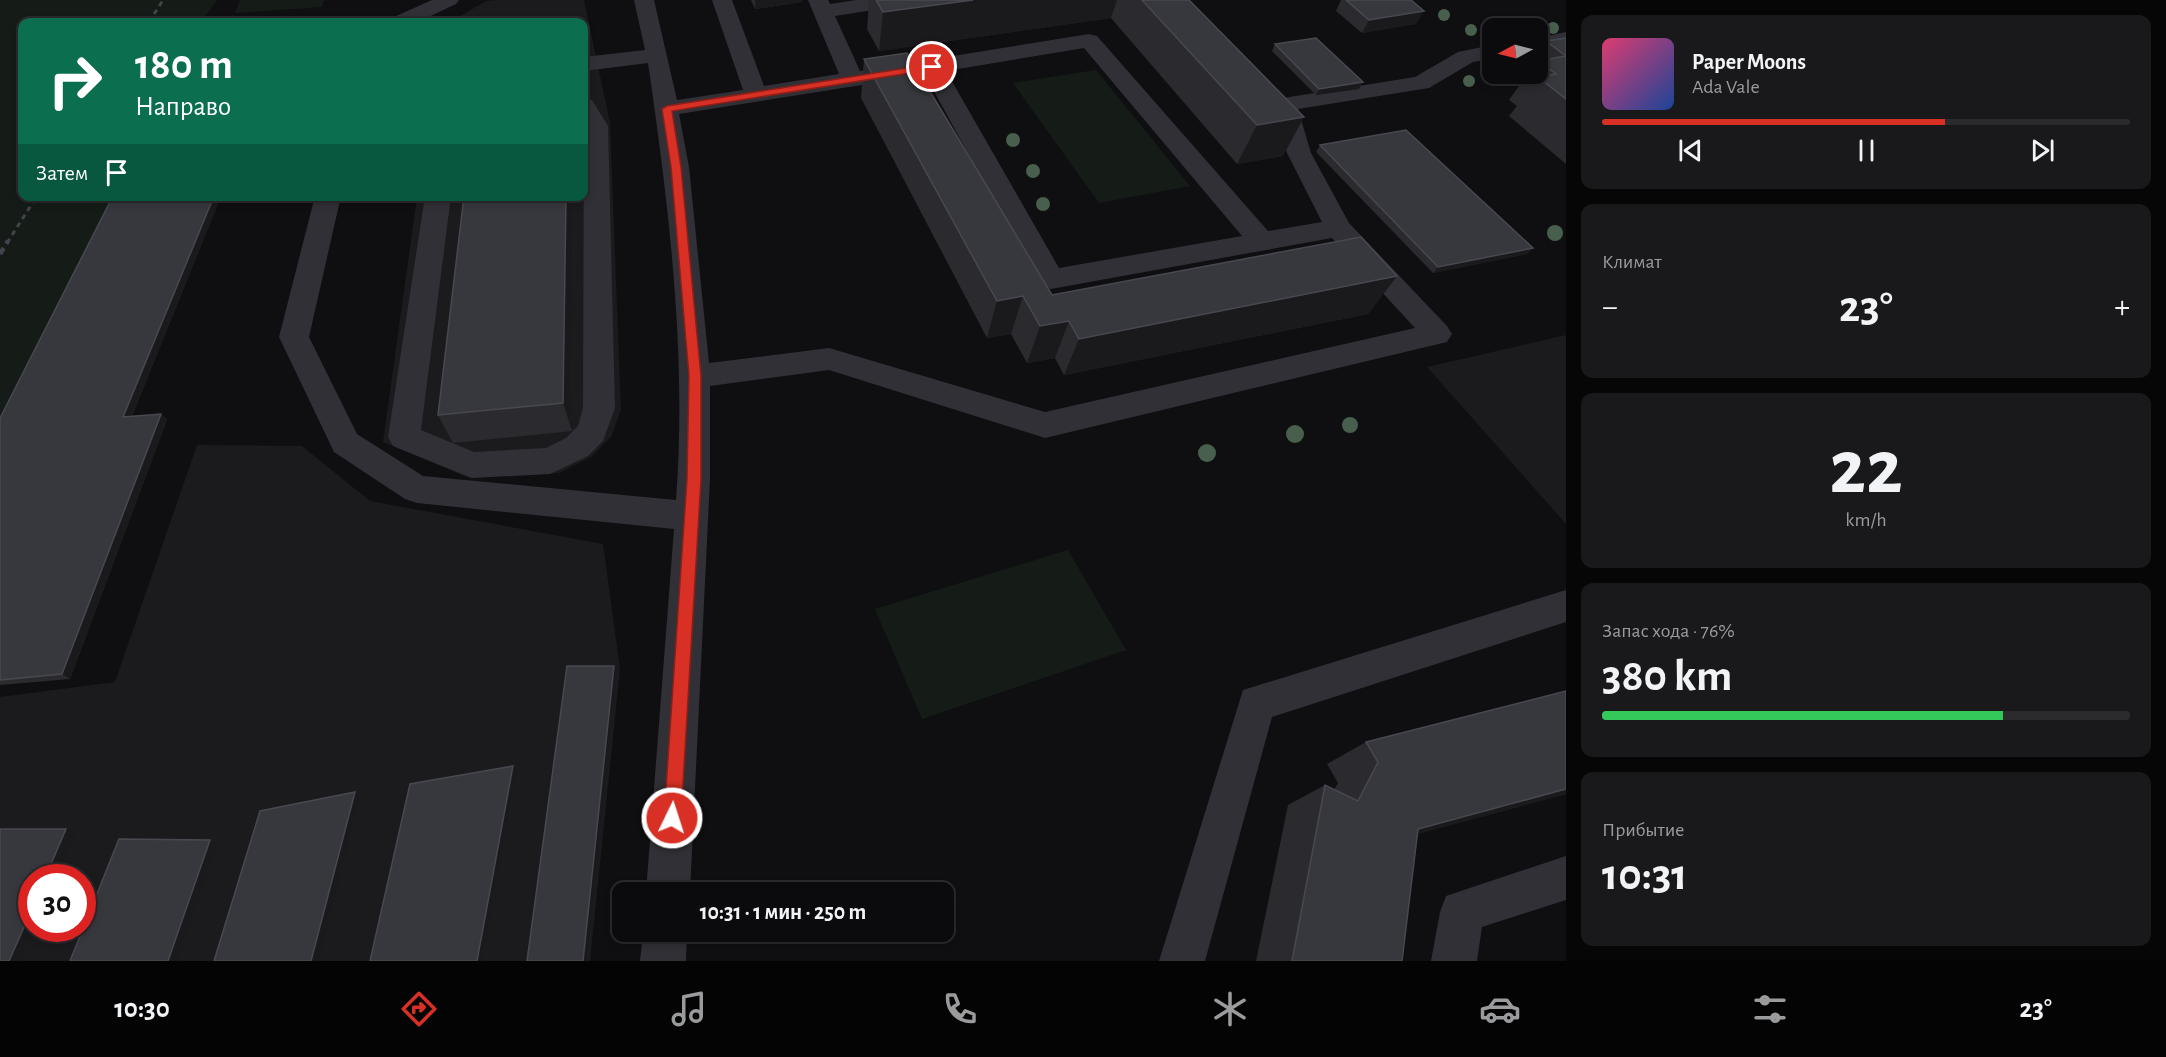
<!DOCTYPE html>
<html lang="ru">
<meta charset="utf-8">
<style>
:root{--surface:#0b0b0d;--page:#19191b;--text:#f1f3f6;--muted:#9a9b9d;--line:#2b2b2e;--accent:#d93025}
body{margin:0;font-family:"Alegreya Sans",sans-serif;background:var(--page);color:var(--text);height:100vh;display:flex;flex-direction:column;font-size:22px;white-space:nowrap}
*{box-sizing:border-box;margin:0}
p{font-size:20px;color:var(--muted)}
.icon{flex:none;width:33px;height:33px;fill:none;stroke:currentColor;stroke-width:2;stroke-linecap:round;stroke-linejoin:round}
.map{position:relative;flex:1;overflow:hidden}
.panel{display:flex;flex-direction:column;gap:15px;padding:15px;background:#060607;width:600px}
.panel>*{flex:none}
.top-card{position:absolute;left:18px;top:18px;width:570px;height:183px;border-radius:12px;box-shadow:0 3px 9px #0003,0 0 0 2px var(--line);background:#0b6e4f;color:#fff;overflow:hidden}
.needle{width:39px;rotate:263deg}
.controls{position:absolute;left:1482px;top:18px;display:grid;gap:12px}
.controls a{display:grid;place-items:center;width:66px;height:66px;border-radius:12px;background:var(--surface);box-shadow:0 3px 9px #0003,0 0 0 2px var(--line);font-size:30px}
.speed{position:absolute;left:18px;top:864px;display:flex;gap:12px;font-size:30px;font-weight:700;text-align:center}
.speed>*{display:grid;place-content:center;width:78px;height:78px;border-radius:50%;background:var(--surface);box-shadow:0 3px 9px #0003,0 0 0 2px var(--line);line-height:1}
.speed .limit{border:9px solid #d22;background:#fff;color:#111}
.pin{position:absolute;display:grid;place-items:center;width:51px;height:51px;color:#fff;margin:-26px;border:3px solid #fff;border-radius:50%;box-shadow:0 2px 6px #0007}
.me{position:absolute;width:66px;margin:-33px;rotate:4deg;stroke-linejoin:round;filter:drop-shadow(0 0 4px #0008)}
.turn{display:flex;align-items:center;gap:21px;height:126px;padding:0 18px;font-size:27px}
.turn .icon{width:78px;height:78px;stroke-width:2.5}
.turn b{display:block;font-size:42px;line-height:51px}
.then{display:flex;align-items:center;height:57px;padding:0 18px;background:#0003;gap:12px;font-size:22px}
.big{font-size:45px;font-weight:600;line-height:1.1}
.panel .widget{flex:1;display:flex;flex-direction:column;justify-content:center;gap:9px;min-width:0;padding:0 21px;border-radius:12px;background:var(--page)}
.panel .dial{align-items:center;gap:0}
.dial b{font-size:78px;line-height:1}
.song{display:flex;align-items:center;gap:18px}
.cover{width:72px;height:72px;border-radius:9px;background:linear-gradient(135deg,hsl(340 70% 55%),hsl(220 70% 35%))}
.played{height:6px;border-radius:3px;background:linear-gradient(90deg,var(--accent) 65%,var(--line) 65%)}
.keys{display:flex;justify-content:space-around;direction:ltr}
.heat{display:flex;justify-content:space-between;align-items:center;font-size:33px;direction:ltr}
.charge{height:9px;border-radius:4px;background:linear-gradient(90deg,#34c759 76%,var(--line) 0)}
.trip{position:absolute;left:612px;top:882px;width:342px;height:60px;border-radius:12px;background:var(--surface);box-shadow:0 3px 9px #0003,0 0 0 2px var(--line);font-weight:600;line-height:60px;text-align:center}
.tab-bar{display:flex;height:96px;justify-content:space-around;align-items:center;background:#040405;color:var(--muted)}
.tab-bar .icon{width:42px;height:42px}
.tab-bar .selected{color:var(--accent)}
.tab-bar b{font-size:27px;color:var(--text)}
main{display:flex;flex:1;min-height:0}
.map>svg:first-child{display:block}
.built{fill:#1b1b1e;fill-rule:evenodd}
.green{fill:#151c17}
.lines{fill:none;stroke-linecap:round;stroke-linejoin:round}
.minor{fill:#303036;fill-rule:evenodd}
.rail-far1{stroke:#43444b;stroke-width:3;stroke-dasharray:5 4.5;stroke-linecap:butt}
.rail{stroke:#43444b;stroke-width:4.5;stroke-dasharray:7 5;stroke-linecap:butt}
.tree{fill:#475f4c}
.wall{fill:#2b2b2f}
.shaded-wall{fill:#1a1a1d}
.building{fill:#37383d;stroke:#484950;stroke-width:1.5}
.route{fill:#d93025;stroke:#8d1f18;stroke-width:1.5}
</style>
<main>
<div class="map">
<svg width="1566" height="961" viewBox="0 0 1566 961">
<rect width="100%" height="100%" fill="#0f0f11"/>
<g class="built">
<polygon points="496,0 584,0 610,123 621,410 611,437 591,457 559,473 469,478 383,442 417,197 584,196 584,22 450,22 486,1"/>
<polygon points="1566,335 1566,524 1427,367"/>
<path d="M 197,445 L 302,446 L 370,501 L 603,544 L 620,669 L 590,961 L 0,961 L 0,697 L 115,682 ZM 32,878 L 82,878 L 82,928 L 32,928 Z"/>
</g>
<g class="green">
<polygon points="0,0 217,0 201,22 22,22 22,196 114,197 0,415"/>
<polygon points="240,0 324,0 322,7 235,13"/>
<polygon points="1096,70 1190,186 1099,203 1013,83"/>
<polygon points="1068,550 1126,650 922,719 875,609"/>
</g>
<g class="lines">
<g class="minor">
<polygon points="432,0 459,0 456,4 418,22 391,22 394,17"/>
<path d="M 634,0 L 654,0 L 677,100 L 743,90 L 712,0 L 732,0 L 764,86 L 839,74 L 808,0 L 828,0 L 830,4 L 856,0 L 909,0 L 906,4 L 899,6 L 835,16 L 860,71 L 1089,34 L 1097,36 L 1268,231 L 1322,222 L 1287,153 L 1273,104 L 1277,99 L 1415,77 L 1458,52 L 1492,45 L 1492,59 L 1473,62 L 1429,88 L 1298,109 L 1311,153 L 1349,223 L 1447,326 L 1452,334 L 1447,342 L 1045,438 L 829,370 L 710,386 L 710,479 L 690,892 L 646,892 L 674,529 L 417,503 L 405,499 L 334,452 L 279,337 L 315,196 L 341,196 L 309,337 L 357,434 L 423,476 L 676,500 C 687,355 669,207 648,63 L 584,71 L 584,57 L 645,50 ZM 1084,48 L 1242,236 L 1059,268 L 946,71 ZM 925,75 L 1041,286 L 1051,289 L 1332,238 L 1415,328 L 1045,412 L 829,348 L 709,363 L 689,167 L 679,114 Z"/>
<polygon points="1566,32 1566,46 1538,50 1538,38"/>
<polygon points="584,98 592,100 608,126 615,408 603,441 588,456 550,474 472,478 393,446 388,437 425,196 451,196 421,430 474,452 546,448 566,438 578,426 583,408"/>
<polygon points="1566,590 1566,622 1272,717 1205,961 1159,961 1243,690"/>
<polygon points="1566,856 1566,900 1482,927 1477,961 1431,961 1440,912 1446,896"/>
<polygon points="643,932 687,932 686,961 640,961"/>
</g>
<g class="rail-far1">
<polyline points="149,22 163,0"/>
<polyline points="7,243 37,196"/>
</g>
<polyline class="rail" points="0,254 8,241"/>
</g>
<g class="tree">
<circle cx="1444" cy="15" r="6"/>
<circle cx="1553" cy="28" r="6"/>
<circle cx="1471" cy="30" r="6"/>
<circle cx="1469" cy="81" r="6"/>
<circle cx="1013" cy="140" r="7"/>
<circle cx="1033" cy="171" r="7"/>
<circle cx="1043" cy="204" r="7"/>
<circle cx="1555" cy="233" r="8"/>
<circle cx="1350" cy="425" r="8"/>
<circle cx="1295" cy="434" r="9"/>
<circle cx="1207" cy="453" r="9"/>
</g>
<g class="wall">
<polygon points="751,0 802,0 802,2 755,9"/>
<polygon points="869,0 1189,0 1283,156 1237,164 1111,18 879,51 867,29"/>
<polygon points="1341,0 1411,0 1416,24 1362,33 1336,11"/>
<polygon points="1566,38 1566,164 1509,116 1517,106 1509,100 1521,83 1517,80 1522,74 1538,74 1538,53 1546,41"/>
<polygon points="1275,44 1359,89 1316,95 1272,51"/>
<polygon points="864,59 1052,295 1397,276 1368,314 1064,375 1055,358 1027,363 1011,334 987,338 861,98"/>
<polygon points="1320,145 1533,248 1527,254 1433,273 1316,152"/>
<polygon points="221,196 132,416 161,414 167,420 70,679 0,685 0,418"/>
<polygon points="464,196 574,196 572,431 453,443 438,415"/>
<polygon points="1566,691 1566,794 1417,834 1402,961 1256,961 1288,805 1325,785 1334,790 1338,783 1327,764 1366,742"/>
</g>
<g class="shaded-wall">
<polygon points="755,0 802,0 802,2 755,9"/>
<polygon points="973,0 1117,0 1111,18 879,51 883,12"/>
<polygon points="1424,11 1416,24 1362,33 1369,20"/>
<polygon points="1363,82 1359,89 1316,95 1319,89"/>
<polygon points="1304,117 1283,156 1237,164 1257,125"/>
<polygon points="214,196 221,196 129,423 123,417"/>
<polygon points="566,196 574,196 572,431 563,403"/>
<polygon points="1533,248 1527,254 1433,273 1438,267"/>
<polygon points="1397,276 1368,314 1064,375 1079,339"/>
<polygon points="1023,296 1011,334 987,338 997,301"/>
<polygon points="1069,321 1055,358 1027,363 1040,326"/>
<polygon points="161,414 167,420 70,679 62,674"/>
<polygon points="614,666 616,670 586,961 583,961"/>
<polygon points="513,766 516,770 481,961 477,961"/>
<polygon points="1566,789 1566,794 1374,846 1418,829"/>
<polygon points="355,792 360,795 318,961 311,961"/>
<polygon points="66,829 75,832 56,878 45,878"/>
<polygon points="210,840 217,843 177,961 168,961"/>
<polygon points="32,909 32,928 34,928 20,961 9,961"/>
</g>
<g class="building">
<polygon points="876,0 973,0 883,12"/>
<polygon points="1142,0 1189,0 1304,117 1257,125"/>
<polygon points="1346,0 1411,0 1424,11 1369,20"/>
<polygon points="1316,38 1363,82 1319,89 1275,44"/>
<polygon points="1566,38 1566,56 1546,41"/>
<polygon points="907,53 1052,295 1361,237 1397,276 1079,339 1069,321 1040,326 1023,296 997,301 864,59"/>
<polygon points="1566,56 1566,99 1538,77 1556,74 1538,61"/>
<polygon points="1406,130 1533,248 1438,267 1320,145"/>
<polygon points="113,196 214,196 123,417 161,414 62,674 0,680 0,418"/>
<polygon points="464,196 566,196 563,403 438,415"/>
<polygon points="567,666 614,666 583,961 527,961"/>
<polygon points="1566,691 1566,789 1418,829 1402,961 1292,961 1325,785 1358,801 1378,762 1366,742"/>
<polygon points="513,766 477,961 370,961 410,784"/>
<polygon points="355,792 311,961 214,961 260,811"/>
<polygon points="0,829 66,829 45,878 32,878 32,909 9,961 0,961"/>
<polygon points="119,839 210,840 168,961 70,961"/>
</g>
<polygon class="route" points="932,64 936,67 935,69 672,111 681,167 701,376 701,479 681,818 678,824 672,827 666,824 664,818 687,479 689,376 671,167 662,109 667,106"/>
</svg>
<div class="controls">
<a><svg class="needle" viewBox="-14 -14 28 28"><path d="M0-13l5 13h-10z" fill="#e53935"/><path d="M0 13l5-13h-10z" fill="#9a9b9d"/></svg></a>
</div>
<div class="speed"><div class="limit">30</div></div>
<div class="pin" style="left:932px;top:67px;background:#d93025"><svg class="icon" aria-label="arrive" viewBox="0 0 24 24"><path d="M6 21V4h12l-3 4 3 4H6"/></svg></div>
<svg class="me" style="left:672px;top:818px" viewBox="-20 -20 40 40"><circle r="17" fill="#d93025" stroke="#fff" stroke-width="3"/><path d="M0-11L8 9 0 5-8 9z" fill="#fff"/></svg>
<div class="trip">10:31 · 1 мин · 250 m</div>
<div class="top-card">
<div class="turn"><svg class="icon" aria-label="right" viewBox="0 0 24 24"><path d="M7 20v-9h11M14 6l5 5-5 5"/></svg><div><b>180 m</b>Направо</div></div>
<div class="then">Затем<svg class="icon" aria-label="arrive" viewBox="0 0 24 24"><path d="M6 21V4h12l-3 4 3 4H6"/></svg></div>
</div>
</div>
<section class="panel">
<div class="widget">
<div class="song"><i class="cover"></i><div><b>Paper Moons</b><p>Ada Vale</p></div></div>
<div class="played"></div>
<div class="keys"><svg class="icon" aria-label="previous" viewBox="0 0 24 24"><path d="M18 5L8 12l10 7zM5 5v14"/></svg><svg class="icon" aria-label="pause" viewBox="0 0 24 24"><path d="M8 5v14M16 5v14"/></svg><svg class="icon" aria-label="next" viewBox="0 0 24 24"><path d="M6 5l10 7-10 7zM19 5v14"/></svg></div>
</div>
<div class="widget"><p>Климат</p>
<div class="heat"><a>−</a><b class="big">23°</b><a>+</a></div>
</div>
<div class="widget dial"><b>22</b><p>km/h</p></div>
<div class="widget"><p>Запас хода · 76%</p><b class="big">380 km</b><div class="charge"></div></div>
<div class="widget"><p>Прибытие</p><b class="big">10:31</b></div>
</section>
</main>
<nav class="tab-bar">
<b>10:30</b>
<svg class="icon selected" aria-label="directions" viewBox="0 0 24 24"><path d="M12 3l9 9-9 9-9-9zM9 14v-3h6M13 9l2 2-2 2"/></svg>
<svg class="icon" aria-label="music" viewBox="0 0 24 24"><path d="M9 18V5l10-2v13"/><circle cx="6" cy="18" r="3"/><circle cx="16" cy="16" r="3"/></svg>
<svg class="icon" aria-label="phone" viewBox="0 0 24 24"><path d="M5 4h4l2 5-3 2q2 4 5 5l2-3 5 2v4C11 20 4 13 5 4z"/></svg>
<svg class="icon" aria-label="climate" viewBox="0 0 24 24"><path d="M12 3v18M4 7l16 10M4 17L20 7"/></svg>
<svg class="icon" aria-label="car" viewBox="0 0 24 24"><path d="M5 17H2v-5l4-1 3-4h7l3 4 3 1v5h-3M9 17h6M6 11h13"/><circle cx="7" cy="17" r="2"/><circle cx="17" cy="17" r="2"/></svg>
<svg class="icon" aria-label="filters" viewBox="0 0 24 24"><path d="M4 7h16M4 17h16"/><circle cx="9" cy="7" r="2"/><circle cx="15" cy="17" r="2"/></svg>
<b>23°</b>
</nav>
